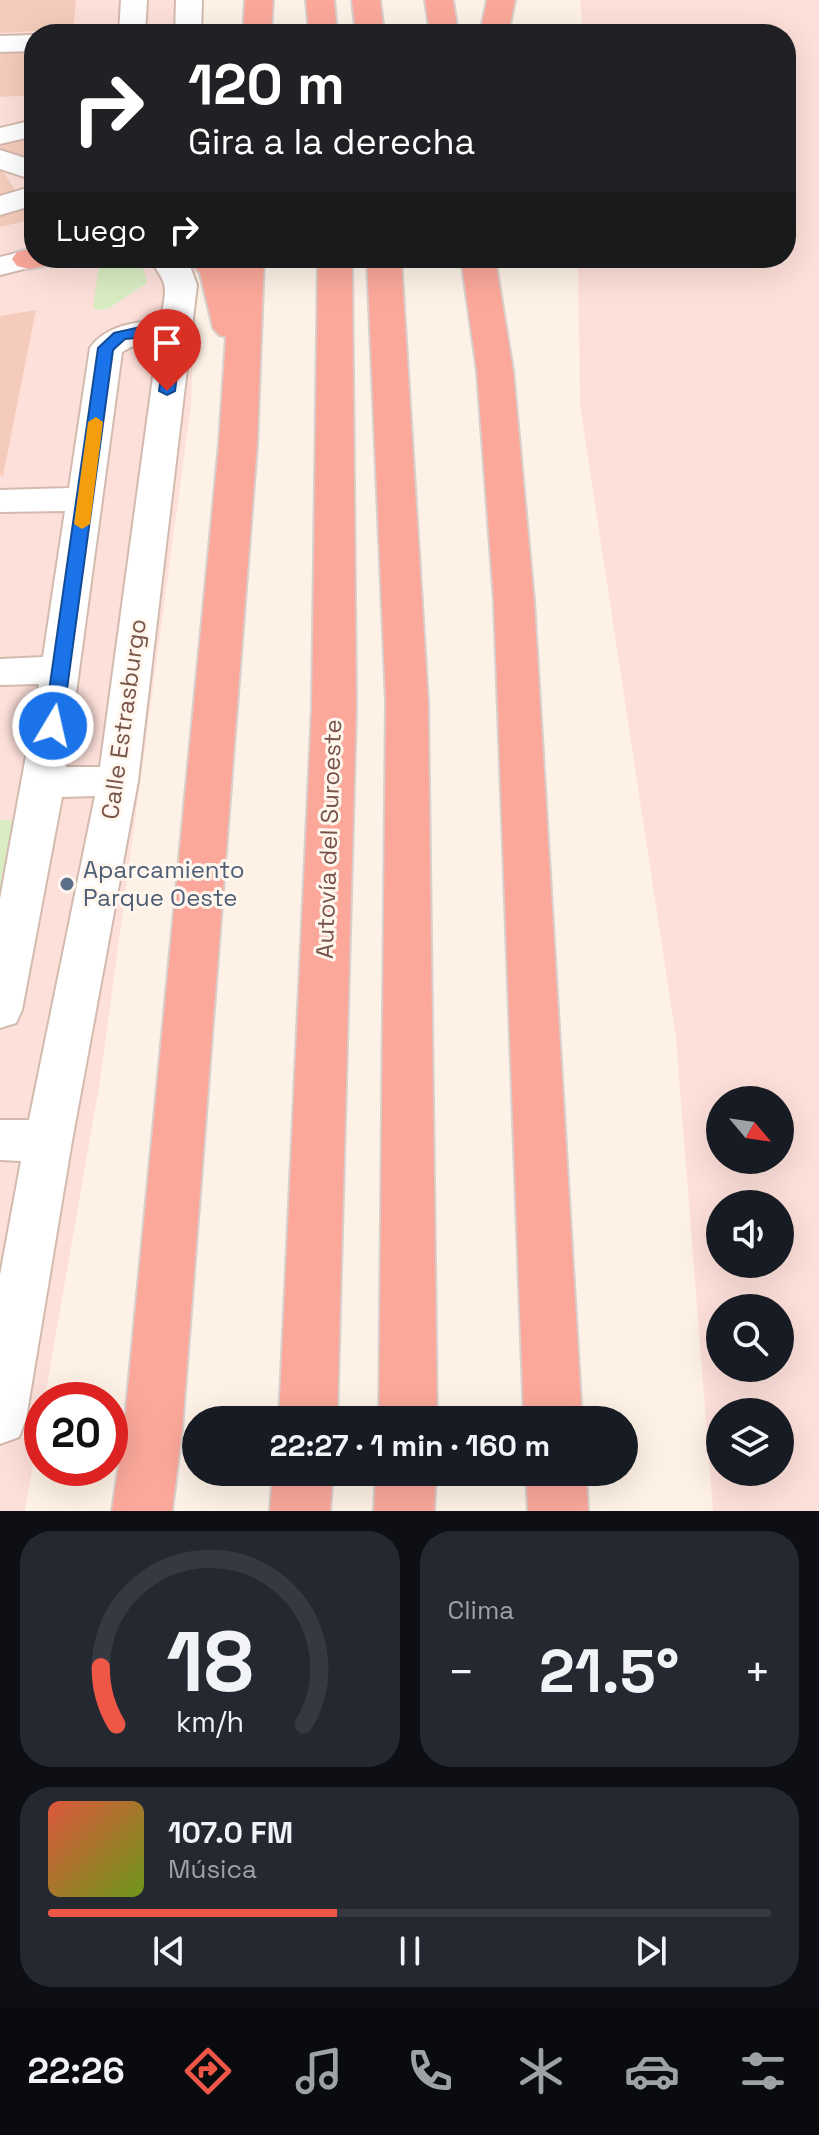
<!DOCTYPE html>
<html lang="es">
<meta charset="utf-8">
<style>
:root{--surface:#171b24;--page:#242831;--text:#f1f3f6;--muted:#9ea1a6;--line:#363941;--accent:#ee5745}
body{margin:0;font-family:"Space Grotesk",sans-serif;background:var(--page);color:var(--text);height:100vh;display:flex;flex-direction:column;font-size:30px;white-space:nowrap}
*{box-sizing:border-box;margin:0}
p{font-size:26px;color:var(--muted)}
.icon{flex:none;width:44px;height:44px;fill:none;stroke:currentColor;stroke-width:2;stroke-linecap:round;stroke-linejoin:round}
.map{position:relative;height:1511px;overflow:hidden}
.details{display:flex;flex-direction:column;gap:20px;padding:20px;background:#0d0f14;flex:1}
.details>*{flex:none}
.banner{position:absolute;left:24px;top:24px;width:772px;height:244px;border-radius:32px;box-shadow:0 8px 32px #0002;background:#202124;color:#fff;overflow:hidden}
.needle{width:52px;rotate:119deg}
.buttons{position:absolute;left:706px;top:1086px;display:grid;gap:16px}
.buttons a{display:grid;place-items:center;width:88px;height:88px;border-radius:50%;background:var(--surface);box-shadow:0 8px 32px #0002;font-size:40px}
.speed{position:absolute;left:24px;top:1382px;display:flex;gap:16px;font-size:40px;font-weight:700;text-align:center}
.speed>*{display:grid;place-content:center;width:104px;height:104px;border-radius:50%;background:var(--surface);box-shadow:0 8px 32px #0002;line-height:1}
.speed .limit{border:12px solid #d22;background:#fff;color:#111}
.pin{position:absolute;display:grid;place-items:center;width:68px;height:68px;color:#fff;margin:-82px -34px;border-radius:50% 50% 50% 0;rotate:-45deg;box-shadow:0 0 8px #0007}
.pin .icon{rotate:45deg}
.me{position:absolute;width:88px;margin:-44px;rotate:9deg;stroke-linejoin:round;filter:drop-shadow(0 0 6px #0008)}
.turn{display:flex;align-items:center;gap:28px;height:168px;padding:0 32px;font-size:36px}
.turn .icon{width:104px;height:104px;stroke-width:2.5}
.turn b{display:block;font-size:56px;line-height:68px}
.then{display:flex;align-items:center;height:76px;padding:0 32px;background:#0003;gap:16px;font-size:30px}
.big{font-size:60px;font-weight:800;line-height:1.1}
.details .card{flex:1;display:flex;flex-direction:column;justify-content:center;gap:12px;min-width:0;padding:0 28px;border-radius:32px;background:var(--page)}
.details .dial{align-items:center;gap:0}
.dial svg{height:208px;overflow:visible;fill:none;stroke:var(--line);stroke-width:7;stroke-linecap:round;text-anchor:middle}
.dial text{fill:var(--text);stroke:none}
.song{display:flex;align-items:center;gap:24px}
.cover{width:96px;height:96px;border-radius:12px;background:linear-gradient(135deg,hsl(10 70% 55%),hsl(80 70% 35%))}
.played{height:8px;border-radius:4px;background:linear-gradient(90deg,var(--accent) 40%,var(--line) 40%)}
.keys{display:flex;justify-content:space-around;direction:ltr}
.heat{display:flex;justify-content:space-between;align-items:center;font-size:44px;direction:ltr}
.details .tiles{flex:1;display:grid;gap:20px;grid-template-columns:1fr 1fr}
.card:last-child{grid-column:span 2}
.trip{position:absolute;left:182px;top:1406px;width:456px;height:80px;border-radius:40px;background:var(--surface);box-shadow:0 8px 32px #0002;font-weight:800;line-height:80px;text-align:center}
.tabs{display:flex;height:128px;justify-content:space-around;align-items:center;background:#090b0e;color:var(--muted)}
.tabs .icon{width:56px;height:56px}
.tabs .on{color:var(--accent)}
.tabs b{font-size:36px;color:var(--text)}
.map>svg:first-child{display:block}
.commercial{fill:#fee0da;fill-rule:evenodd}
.green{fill:#d9edc3}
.building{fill:#f5ccbc}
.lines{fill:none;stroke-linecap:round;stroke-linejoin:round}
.minor-casing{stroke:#d3baae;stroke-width:4}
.highway-casing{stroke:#d9cfcc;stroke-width:4}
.minor{fill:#fff;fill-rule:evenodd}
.highway{fill:#fba89a;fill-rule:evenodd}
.route{fill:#1a73e8;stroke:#114b97;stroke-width:2}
.slow{fill:#f59e0b}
.service-dot{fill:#5c6f8a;stroke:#fff6ee;stroke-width:3}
.labels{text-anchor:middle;stroke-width:6;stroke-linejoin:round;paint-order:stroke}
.street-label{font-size:24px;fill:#795549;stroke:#fff6ee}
.service-label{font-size:24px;fill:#4e5e75;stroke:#fff6ee;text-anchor:start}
</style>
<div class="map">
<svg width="819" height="1511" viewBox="0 0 819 1511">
<rect width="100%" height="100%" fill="#fef2e6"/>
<g class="commercial">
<polygon points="0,0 202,0 202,34 34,34 34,258 196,258 191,405 100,1081 25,1511 0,1511"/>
<path d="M 580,0 L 819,0 L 819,1511 L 713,1511 L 676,1038 L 580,405 L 578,258 L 786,258 L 786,34 L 583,34 ZM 720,1100 L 780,1100 L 780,1160 L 720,1160 ZM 720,1204 L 780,1204 L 780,1264 L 720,1264 ZM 720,1308 L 780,1308 L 780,1368 L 720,1368 ZM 720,1412 L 780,1412 L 780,1472 L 720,1472 Z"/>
</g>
<g class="green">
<polygon points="119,261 143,267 147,283 108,309 97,310 93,307 99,266"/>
<polygon points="0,820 17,820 0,910"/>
</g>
<g class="building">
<polygon points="0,0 76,0 73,29 0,33"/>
<polygon points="34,49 34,95 0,97 0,50"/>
<polygon points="0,131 27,133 34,143 34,161 21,164 0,160"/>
<polygon points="0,166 33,219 0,227"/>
<polygon points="36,310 3,476 0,475 0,316"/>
</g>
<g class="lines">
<defs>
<g id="minor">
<polygon points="121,0 147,0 145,34 119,34"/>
<polygon points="176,0 202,0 201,34 175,34"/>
<polygon points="34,35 34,51 0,52 0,36"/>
<polygon points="34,120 34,136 0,144 0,128"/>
<polygon points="0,150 34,161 34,180 0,169"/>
<polygon points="34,186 34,205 0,215 0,196"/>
<polygon points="29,250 34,251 34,258 44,259 40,265 0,275 0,257"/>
<path d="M 149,258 L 182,258 L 191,269 L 197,285 L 138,781 L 72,1141 L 26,1419 L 19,1437 L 0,1444 L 0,1275 L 21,1161 L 0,1160 L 0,1120 L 29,1120 L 95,796 L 62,797 L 22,1010 L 16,1023 L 0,1028 L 0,899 L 39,684 L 0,685 L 0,659 L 43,657 L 65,511 L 0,512 L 0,490 L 69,488 L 90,348 C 105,326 136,321 161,321 C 166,284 170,289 149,258 ZM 158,340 L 100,767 L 66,767 L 122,352 L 140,342 Z"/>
</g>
<g id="highway">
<polygon points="245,0 273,0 271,34 243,34"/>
<polygon points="306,0 334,0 337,34 309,34"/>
<polygon points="352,0 380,0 384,34 356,34"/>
<polygon points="425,0 453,0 458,34 430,34"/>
<polygon points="487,0 515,0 508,34 480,34"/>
<polygon points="34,248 34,258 55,258 50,265 29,269 17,266 12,259 17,252"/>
<polygon points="186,258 223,258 230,265 230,258 264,258 257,444 182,1430 172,1511 112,1511 124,1430 219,444 226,337 219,335 213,328 200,273"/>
<polygon points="318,258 352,258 356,708 337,1420 279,1420 312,708"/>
<polygon points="367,258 401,258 428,702 437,1420 379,1420 386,702"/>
<polygon points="461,258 495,258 513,371 534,601 582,1420 524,1420 494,601 477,371"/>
<polygon points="273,1472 333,1472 330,1511 270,1511"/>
<polygon points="376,1472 436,1472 434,1511 374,1511"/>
<polygon points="526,1472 586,1472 588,1511 528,1511"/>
</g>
</defs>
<use href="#minor" class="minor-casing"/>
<use href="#highway" class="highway-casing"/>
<use href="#minor" class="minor"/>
<use href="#highway" class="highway"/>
</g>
<polygon class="route" points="145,326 175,327 182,331 175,391 167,395 159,391 167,335 125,339 113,350 62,726 53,733 44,726 98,348 114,333"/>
<polygon class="slow" points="96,417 103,422 90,524 82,529 74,524 88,422"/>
<circle class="service-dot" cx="67" cy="884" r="8"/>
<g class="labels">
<g class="street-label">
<text transform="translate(124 719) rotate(-82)" y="8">Calle Estrasburgo</text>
<text transform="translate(329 839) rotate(-88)" y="8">Autovía del Suroeste</text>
</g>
<g class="service-label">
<text x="83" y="878">Aparcamiento<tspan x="83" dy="28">Parque Oeste</tspan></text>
</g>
</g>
</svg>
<div class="buttons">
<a><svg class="needle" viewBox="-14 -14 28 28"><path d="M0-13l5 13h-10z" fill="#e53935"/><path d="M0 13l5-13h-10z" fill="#9ea1a6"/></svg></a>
<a><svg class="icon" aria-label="sound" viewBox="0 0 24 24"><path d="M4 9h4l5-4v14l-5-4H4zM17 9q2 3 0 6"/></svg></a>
<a><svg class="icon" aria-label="search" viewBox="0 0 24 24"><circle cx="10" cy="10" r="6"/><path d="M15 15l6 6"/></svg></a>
<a><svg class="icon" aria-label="layers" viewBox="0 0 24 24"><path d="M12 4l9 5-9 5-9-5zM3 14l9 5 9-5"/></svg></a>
</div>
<div class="speed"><div class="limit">20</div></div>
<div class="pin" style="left:167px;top:391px;background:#d93025"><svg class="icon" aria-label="arrive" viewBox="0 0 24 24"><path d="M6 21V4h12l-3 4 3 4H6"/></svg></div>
<svg class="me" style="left:53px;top:726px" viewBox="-20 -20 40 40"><circle r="17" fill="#1a73e8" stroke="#fff" stroke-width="3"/><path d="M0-11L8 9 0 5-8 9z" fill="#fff"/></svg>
<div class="trip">22:27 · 1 min · 160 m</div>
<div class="banner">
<div class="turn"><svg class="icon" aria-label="right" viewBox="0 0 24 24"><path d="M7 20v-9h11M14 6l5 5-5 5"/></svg><div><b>120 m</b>Gira a la derecha</div></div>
<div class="then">Luego<svg class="icon" aria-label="right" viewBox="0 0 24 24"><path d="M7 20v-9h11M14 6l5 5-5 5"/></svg></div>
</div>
</div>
<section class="details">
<div class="tiles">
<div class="card dial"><svg viewBox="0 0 100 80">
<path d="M14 69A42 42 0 1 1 86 69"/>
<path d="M14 69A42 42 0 0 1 8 47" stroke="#ee5745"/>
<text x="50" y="56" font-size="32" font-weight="700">18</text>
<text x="50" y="72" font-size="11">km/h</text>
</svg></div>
<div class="card"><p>Clima</p>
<div class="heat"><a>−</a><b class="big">21.5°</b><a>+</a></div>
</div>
<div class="card">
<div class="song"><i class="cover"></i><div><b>107.0 FM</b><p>Música</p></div></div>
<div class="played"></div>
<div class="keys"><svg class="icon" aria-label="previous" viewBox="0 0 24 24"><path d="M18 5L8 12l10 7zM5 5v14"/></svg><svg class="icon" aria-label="pause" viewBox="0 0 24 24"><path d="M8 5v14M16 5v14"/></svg><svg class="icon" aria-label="next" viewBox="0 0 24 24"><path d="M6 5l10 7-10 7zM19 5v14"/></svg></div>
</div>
</div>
</section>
<nav class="tabs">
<b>22:26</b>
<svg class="icon on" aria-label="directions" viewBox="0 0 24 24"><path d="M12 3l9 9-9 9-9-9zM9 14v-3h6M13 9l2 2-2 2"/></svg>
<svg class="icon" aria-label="music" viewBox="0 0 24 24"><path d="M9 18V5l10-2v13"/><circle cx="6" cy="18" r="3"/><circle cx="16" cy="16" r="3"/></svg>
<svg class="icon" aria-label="phone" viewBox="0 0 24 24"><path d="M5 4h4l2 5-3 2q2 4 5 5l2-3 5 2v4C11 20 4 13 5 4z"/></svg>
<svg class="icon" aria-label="climate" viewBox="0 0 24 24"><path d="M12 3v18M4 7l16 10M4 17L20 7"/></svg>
<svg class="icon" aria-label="car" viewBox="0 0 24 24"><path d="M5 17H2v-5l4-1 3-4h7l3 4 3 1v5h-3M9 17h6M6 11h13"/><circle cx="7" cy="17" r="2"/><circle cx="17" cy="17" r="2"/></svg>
<svg class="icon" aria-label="filters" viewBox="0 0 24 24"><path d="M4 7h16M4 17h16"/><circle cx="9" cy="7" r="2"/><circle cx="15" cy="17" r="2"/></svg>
</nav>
